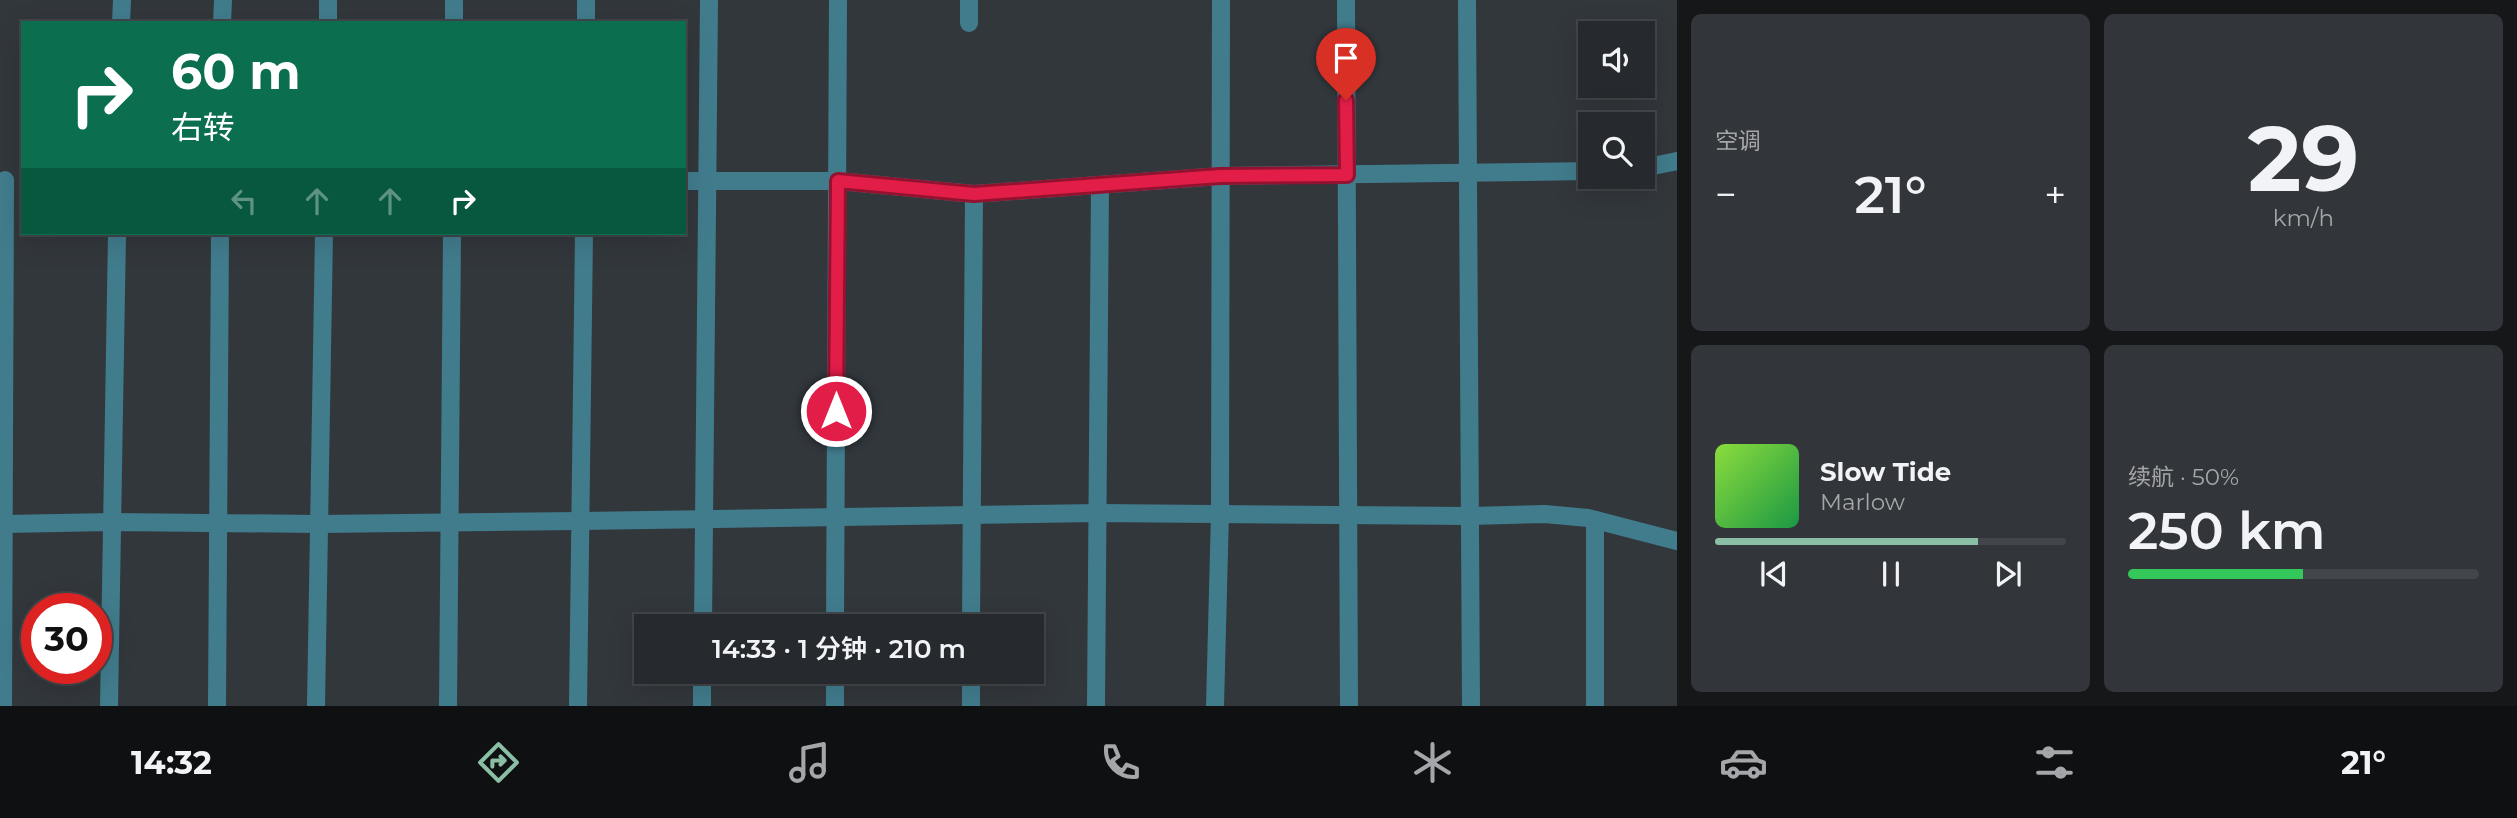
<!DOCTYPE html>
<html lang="zh">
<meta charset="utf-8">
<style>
:root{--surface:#26292d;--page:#323539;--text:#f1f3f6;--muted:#a4a6aa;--line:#424549;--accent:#8abfa5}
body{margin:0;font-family:Montserrat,"Noto Sans SC",sans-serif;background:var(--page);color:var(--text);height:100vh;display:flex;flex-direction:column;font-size:26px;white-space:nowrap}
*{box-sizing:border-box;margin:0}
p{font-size:23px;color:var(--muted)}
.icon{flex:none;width:38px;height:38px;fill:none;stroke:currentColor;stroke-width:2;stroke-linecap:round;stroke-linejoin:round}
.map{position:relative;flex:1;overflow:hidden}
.side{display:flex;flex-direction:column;gap:14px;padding:14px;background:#151719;width:840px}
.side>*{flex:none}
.banner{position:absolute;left:21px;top:21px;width:665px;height:214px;border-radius:0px;box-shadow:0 7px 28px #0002,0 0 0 2px var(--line);background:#0b6e4f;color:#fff;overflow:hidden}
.tools{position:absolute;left:1578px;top:21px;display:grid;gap:14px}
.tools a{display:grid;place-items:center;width:77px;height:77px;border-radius:0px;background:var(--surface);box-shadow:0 7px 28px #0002,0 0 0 2px var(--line);font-size:35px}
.speed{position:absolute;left:21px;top:593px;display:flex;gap:14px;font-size:35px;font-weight:700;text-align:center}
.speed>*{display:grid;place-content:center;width:91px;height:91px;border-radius:50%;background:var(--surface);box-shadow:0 7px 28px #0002,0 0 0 2px var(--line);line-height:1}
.speed .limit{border:10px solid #d22;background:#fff;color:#111}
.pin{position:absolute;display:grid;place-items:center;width:60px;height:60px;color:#fff;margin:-72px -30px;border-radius:50% 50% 50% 0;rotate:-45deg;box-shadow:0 0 7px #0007}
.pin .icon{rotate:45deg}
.me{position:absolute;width:77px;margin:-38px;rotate:0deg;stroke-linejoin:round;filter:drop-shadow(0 0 5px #0008)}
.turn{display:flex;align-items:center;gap:24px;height:147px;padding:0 35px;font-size:32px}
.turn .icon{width:91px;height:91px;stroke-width:2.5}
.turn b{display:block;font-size:49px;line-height:60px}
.lanes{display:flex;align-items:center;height:66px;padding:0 35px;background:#0003;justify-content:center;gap:35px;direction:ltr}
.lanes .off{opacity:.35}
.big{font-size:52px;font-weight:600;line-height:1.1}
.side .card{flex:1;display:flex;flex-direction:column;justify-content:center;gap:10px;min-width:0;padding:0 24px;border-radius:10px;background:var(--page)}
.side .dial{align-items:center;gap:0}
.dial b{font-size:91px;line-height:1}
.song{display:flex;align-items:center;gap:21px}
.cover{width:84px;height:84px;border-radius:10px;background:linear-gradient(135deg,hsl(90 70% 55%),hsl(140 70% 35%))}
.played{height:7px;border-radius:4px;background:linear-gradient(90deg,var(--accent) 75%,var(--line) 75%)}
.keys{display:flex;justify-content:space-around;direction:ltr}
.heat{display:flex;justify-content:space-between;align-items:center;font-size:38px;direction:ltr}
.charge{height:10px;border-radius:5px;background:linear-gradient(90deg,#34c759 50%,var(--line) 0)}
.side .tiles{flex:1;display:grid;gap:14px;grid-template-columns:repeat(2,1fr)}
.trip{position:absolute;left:634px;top:614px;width:410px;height:70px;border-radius:0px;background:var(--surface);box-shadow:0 7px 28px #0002,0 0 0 2px var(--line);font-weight:600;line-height:70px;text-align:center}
.tab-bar{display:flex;height:112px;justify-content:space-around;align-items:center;background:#0f1012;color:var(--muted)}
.tab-bar .icon{width:49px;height:49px}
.tab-bar .on{color:var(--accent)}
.tab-bar b{font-size:32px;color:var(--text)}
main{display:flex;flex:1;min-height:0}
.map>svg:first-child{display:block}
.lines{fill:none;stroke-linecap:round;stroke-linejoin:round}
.minor{stroke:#417c8d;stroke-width:18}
.route-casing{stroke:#92132f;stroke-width:18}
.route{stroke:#e11d48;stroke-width:12}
</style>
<main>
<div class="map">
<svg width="1677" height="706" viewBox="0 0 1677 706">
<rect width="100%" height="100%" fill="#32373c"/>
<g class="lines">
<g class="minor">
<polyline points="1346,0 1349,706"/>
<polyline points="1467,0 1471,706"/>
<polyline points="121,23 122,0"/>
<polyline points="222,23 223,0"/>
<polyline points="328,23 328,0"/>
<polyline points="454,23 454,0"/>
<polyline points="586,23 586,0"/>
<polyline points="969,23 969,0"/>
<polyline points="1643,168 1677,161"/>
<polyline points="684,181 838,181 974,194 1221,176 1591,171"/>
<polyline points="1595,520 1595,706"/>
<polyline points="4,524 112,522 319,524 581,521 1097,513 1470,516 1545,514 1588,518 1677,541"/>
<polyline points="703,626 709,0"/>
<polyline points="835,626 838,0"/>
<polyline points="971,626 974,194"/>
<polyline points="3,706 5,180"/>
<polyline points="109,706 117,233"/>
<polyline points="217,706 220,233"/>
<polyline points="316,706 324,233"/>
<polyline points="448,706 452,233"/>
<polyline points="578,706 584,233"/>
<polyline points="702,706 702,672"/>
<polyline points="835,706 835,672"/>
<polyline points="971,706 971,672"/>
<polyline points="1096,706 1100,185"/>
<polyline points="1215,706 1220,513 1221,0"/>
</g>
</g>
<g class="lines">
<defs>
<polyline id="route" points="836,411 838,181 974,194 1220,176 1347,175 1346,100"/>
</defs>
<use href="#route" class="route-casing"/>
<use href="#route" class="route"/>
</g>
</svg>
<div class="tools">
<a><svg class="icon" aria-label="sound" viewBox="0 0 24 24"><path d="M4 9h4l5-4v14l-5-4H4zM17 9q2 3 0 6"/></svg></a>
<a><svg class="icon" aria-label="search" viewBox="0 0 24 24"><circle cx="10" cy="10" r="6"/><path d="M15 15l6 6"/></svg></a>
</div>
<div class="speed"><div class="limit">30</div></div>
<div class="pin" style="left:1346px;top:100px;background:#d93025"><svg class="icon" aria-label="arrive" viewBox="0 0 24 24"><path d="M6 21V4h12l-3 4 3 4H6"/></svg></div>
<svg class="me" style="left:836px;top:411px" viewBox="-20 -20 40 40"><circle r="17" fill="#e11d48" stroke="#fff" stroke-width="3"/><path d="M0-11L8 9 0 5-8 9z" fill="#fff"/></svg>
<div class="trip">14:33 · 1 分钟 · 210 m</div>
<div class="banner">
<div class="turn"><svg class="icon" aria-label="right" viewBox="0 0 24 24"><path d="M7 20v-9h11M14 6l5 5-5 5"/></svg><div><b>60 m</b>右转</div></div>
<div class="lanes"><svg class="icon off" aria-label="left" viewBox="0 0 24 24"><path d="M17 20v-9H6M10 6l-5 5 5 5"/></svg><svg class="icon off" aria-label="ahead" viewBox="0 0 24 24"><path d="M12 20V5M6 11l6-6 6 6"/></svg><svg class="icon off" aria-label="ahead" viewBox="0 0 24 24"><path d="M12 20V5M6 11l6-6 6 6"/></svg><svg class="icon" aria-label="right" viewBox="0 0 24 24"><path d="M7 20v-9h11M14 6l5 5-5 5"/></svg></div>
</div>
</div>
<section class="side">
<div class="tiles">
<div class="card"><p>空调</p>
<div class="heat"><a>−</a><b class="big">21°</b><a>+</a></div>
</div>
<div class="card dial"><b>29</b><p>km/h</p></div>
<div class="card">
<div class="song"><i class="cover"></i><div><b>Slow Tide</b><p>Marlow</p></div></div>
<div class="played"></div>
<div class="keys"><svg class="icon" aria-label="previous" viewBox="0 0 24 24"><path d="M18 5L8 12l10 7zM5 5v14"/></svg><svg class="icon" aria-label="pause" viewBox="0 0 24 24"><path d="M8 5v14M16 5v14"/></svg><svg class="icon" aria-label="next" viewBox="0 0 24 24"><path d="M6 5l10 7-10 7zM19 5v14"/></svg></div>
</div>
<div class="card"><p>续航 · 50%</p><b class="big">250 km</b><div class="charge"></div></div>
</div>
</section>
</main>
<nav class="tab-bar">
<b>14:32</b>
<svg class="icon on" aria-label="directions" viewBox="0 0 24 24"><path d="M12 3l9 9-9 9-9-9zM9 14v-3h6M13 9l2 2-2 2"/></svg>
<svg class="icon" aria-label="music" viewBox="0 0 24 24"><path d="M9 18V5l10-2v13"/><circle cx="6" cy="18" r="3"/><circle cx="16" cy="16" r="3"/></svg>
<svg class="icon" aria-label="phone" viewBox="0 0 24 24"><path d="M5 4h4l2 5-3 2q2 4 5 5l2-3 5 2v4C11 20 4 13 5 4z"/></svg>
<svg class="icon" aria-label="climate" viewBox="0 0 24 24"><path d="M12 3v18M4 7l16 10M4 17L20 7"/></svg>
<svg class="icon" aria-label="car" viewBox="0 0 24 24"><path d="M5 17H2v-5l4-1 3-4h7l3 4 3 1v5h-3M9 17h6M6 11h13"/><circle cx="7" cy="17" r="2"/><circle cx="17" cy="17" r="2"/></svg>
<svg class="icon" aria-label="filters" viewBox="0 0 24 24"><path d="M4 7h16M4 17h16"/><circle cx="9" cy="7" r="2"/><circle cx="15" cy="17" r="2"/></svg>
<b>21°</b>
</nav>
